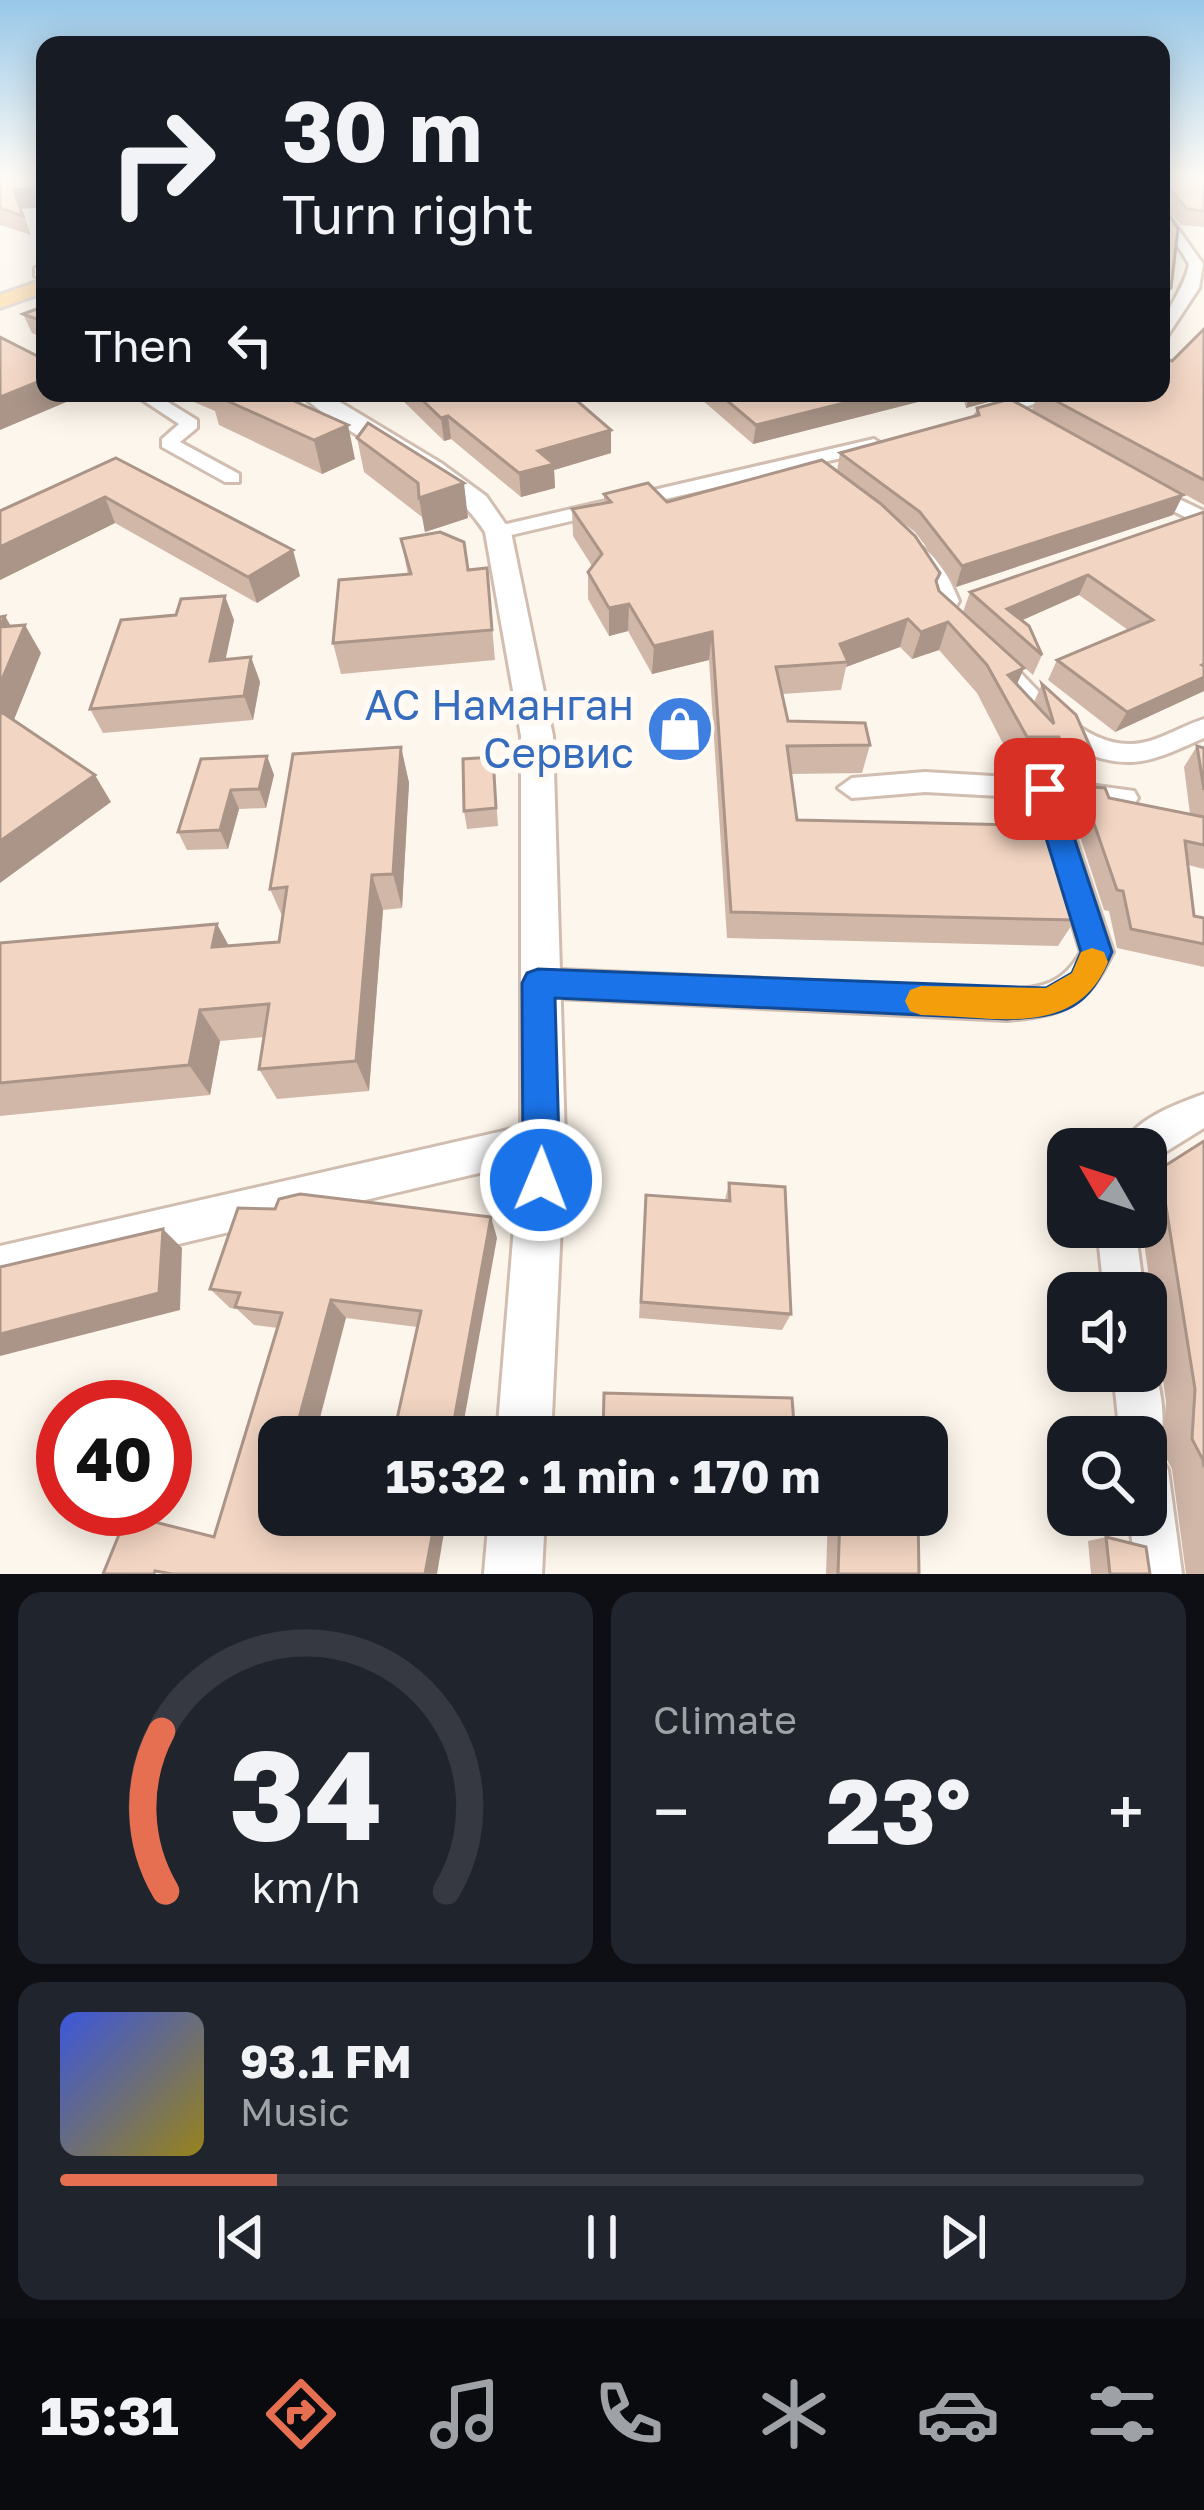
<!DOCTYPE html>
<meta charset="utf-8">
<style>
:root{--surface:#171b24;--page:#20242c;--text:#f1f3f6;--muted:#9ea1a6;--line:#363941;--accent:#e76f51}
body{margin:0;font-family:"Golos Text",sans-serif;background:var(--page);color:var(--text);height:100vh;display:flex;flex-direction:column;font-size:45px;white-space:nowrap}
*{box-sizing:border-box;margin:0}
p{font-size:39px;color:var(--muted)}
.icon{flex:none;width:66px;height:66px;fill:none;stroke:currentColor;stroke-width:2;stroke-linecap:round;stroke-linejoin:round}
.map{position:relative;height:1574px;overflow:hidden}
.panel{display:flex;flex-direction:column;gap:18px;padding:18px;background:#0d0f14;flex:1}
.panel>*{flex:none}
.guide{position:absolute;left:36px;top:36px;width:1134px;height:366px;border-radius:24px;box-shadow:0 6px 30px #0003;background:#171b24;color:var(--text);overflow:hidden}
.needle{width:78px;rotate:309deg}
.tools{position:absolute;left:1047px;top:1128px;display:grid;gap:24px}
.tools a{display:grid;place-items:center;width:120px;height:120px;border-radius:24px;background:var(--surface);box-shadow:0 6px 30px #0003;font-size:60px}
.speed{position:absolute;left:36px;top:1380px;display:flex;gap:24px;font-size:60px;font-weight:700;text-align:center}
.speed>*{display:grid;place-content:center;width:156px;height:156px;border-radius:50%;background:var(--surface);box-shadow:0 6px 30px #0003;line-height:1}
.speed .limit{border:18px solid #d22;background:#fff;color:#111}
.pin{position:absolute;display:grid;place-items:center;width:102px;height:102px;color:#fff;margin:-51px;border-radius:24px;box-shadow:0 6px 18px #0006}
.me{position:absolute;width:132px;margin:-66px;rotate:1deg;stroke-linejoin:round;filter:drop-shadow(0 0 9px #0008)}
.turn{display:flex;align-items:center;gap:42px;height:252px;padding:0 48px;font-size:54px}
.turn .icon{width:156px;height:156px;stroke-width:2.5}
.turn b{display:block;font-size:84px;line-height:102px}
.then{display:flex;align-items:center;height:114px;padding:0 48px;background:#0003;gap:24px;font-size:45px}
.big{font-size:90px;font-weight:700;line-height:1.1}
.panel .widget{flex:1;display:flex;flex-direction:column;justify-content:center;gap:18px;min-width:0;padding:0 42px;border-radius:24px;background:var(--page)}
.panel .dial{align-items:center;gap:0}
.dial svg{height:312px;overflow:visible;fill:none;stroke:var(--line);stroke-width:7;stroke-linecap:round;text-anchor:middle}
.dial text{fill:var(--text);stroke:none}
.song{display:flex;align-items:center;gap:36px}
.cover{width:144px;height:144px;border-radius:18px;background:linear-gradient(135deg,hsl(230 70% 55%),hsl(50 70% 35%))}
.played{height:12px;border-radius:6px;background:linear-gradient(90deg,var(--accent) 20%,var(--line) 20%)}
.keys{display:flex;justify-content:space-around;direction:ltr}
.heat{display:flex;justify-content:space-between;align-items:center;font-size:66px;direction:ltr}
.panel .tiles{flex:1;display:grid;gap:18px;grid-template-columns:1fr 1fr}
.widget:last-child{grid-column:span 2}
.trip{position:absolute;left:258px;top:1416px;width:690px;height:120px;border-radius:24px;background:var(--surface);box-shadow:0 6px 30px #0003;font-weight:700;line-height:120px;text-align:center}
.tab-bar{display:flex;height:192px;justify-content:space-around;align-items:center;background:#090b0e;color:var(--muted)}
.tab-bar .icon{width:84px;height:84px}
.tab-bar .current{color:var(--accent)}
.tab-bar b{font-size:54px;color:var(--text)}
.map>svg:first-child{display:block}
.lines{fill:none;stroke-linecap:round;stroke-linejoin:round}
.minor-casing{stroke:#d1beb0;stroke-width:6}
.tertiary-casing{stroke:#d1beb0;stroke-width:6}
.primary-casing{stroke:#dad1cd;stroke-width:6}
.minor{fill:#fff;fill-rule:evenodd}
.tertiary{fill:#fff;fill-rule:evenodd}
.primary{fill:#fbd9a5;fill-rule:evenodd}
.wall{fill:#d1b7a8}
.shaded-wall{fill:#aa9588}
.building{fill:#f3d5c3;stroke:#aa9588;stroke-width:3}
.route{fill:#1a73e8;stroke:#114b97;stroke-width:3}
.slow{fill:#f59e0b}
.labels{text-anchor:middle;stroke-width:12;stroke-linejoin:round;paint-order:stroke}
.shop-label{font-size:42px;fill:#366cbe;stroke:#fffaf3;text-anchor:end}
</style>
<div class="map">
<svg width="1204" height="1574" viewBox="0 0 1204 1574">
<rect width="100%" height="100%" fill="#fdf6ec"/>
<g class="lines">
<defs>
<g id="minor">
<path d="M 1161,205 L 1203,264 L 1199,288 L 1166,338 L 1161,340 C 1161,312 1184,292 1189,264 L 1161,219 Z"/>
<polygon points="132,393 153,393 197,420 197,428 180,442 239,474 239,482 225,482 162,447 162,439 179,424"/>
<polygon points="1040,393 1067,393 986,420 977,415"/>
<polygon points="874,439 883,445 880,449 498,538 488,532 498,526"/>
<polygon points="1145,483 1204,511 1204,522 1193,521 1138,493 1135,489"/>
<path d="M 916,545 C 938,554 950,579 959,601 L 954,610 L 968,625 L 965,630 L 949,630 L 931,611 L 937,601 L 928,579 L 905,551 Z"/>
<path d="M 994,652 L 1002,654 C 1037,687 1079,746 1132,744 C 1157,743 1181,726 1204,719 L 1204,738 C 1182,747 1157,761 1132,762 C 1069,765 1026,705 986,666 L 982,660 L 986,654 Z"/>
<path d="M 925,772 L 1045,779 L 1134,791 L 1138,798 L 1134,805 L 1124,808 L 1063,801 L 1113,952 C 1087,1006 1066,1015 1007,1020 L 538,997 L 527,993 L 522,983 L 527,973 L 538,969 L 1007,990 C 1042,988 1063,984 1081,952 L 1034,798 L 925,792 L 852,798 L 838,788 L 852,778 Z"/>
<path d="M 1204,1094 L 1204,1128 L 1146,1164 L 1146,1149 L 1121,1149 C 1133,1119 1175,1105 1204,1094 Z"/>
<polygon points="543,1122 556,1127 561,1140 556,1153 543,1158 0,1286 0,1246"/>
<polygon points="1097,1227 1135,1227 1144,1293 1104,1293"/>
<path d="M 1146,1355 C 1162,1377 1168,1427 1157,1452 L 1168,1470 L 1182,1574 L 1136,1574 L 1129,1515 L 1146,1515 L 1146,1437 L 1120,1437 L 1113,1371 L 1146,1371 Z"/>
</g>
<g id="tertiary">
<polygon points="35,268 45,268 45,278 35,276"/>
<path d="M 300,393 L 325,393 L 441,463 L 486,496 L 511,532 L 553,736 L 565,1140 L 551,1437 L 497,1437 L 521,1140 L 521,736 L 485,532 C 438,460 354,448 300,393 Z"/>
<polygon points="489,1515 545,1515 542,1574 484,1574"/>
</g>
<polygon id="primary" points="45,279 45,292 0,308 0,295"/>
</defs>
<use href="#minor" class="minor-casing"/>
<use href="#tertiary" class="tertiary-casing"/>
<use href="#primary" class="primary-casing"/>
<use href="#minor" class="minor"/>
<use href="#tertiary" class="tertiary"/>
<use href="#primary" class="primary"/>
</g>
<g class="wall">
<polygon points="0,176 21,209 31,235 0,225"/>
<polygon points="1161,176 1204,176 1204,227 1181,225 1162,202 1164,305"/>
<polygon points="45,306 45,339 32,333 23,314"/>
<polygon points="1204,329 1204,505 1032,410 1038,393 1161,393 1172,361"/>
<polygon points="173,393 276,393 355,459 322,474 219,425 215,411"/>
<polygon points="378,393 568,393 611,430 611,453 554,470 555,488 521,497 451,439 444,441 395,393 387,397"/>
<polygon points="694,393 953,393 753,444"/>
<polygon points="962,393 1022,393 966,408"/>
<polygon points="977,408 1183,495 1173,515 956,587 915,532 895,517 939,591 1017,684 1034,702 1042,684 1092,751 1077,779 1049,775 1045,765 1014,765 977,693 939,650 912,659 900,647 846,667 841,690 782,694 788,721 870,745 862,773 791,774 797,820 1079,881 1068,900 1075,920 1058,946 727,938 709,660 652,674 628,631 609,636 588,599 588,572 592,566 573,536 572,509 604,503 604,494 667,502 837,471 840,453 974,416"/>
<polygon points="357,438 468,518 425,532 422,517 364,472"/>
<polygon points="116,458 300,576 257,603 115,523 0,580 0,511"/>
<polygon points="1204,512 1204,691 1115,732 1048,680 1057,660 1128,630 1079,595 1021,620 1042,655 1033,675 963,612 970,592"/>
<polygon points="401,539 468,570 487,568 495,660 341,674 333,643 408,575"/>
<polygon points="234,620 225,659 251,657 260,682 253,720 103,733 90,709"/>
<polygon points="1197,746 1204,748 1204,869 1188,865 1194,916 1204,918 1204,967 1117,948 1109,911 1104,910 1070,806 1081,786 1109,798 1190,814 1184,767"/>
<polygon points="401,747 409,783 402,908 383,910 369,1091 277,1099 259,1069 264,1037 220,1041 210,1095 0,1116 0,943 229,946 279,942 283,918 270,889"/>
<polygon points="267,756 274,775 266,808 239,809 228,849 187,850 178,832"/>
<polygon points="493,757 498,826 467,829 464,811"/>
<polygon points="1204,1141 1204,1574 1186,1574 1172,1469 1162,1450 1166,1402 1142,1227 1146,1227 1146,1182 1160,1169"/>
<polygon points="729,1183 791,1314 782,1330 639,1318 646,1195 725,1200"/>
<polygon points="497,1238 417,1327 346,1318 279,1437 214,1537 278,1328 254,1325 237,1309 230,1308 210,1289"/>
<polygon points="828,1515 918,1515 919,1574 826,1574"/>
<polygon points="1106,1537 1150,1574 1091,1574 1088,1541"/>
</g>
<g class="shaded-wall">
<polygon points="45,187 45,207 21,209 31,235 14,190"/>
<polygon points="1171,288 1164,305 1161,308 1161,296"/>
<polygon points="45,379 45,393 74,393 76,398 0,430 0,397"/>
<polygon points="884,393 953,393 753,444 756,425"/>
<polygon points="970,393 1022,393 966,408"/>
<polygon points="448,416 451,439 444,441 441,418"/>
<polygon points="348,425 355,459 322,474 314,440"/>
<polygon points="611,430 611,453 554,470 555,488 521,497 519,473 538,451"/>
<polygon points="464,483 468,518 425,532 419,498"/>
<polygon points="1183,495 1173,515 956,587 962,566"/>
<polygon points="105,497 115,523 0,580 0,547"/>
<polygon points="293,550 300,576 257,603 248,577"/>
<polygon points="1088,575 1079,595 1009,626 1007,609"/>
<polygon points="225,596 234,620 220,685 210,661"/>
<polygon points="629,604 628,631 609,636 609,608"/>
<polygon points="5,616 19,640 25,625 41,653 5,742 0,735 0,627"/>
<polygon points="908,619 900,647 846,667 848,662 840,644"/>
<polygon points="948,622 939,650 912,659 921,632"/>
<polygon points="712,632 709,660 652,674 654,646"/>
<polygon points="251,657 260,682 253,720 244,696"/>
<polygon points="1204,664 1204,691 1115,732 1127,712"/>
<polygon points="1024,668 1012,696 1008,675"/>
<polygon points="401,747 409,783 402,908 393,874"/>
<polygon points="267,756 274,775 266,808 259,789"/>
<polygon points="95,775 111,802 0,883 0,841"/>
<polygon points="231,790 239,809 228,849 220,830"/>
<polygon points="372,875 383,910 369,1091 356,1061"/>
<polygon points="217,924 235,957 212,947"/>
<polygon points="200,1010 220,1041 210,1095 189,1065"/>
<polygon points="491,1217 497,1238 461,1437 451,1437"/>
<polygon points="163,1229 182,1248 180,1310 0,1356 0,1334"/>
<polygon points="331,1300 346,1318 315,1437 294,1437"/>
<polygon points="436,1515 447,1515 437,1574 425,1574"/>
</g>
<g class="building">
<polygon points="0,176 45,176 45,187 14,190 23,216 0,208"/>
<polygon points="1161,176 1204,176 1204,211 1187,209 1167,186 1162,190 1162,204 1178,229 1171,288 1161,296"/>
<polygon points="45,306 45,322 23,314"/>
<polygon points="1204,329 1204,480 1041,393 1161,393 1161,357 1172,361"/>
<polygon points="0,337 45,360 45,379 0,397"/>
<polygon points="210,393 276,393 348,425 314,440"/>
<polygon points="415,393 568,393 611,430 538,451 554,464 519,473 448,416 441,418"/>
<polygon points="718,393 884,393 756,425"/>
<polygon points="1010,399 1183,495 962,566 920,512 840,453 979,415 977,408"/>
<polygon points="368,423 464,483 419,498 418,483 357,438"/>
<polygon points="116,458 293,550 248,577 105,497 0,547 0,511"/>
<polygon points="822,460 881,504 915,536 940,573 936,581 939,591 1024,668 1008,675 1054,724 1042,684 1076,715 1092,751 1063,747 1059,737 1027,737 987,665 948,622 921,632 908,619 840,644 848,662 776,667 788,721 865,723 870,745 787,746 797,820 1061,826 1079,881 1061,880 1075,920 731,912 712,632 654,646 629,604 609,608 588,572 602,554 572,509 611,502 604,494 648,483 667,502"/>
<polygon points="1204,512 1204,664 1202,665 1204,666 1204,677 1127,712 1057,660 1153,620 1088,575 1007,609 1029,626 1042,655 970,592"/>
<polygon points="440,532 464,542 468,570 487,568 492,630 333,643 339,580 411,574 401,539"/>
<polygon points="225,596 210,661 251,657 244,696 90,709 121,620 176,615 181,599"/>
<polygon points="5,616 0,627 25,625 0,684 0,617"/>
<polygon points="3,713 95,775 0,841 0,714"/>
<polygon points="1197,746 1204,748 1204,790"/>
<polygon points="401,747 393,874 372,875 356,1061 259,1069 269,1004 200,1010 189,1065 0,1083 0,943 217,924 212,947 279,942 287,887 270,889 293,754"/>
<polygon points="267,756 259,789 231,790 220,830 178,832 201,759"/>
<polygon points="493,757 496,808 464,811 463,759"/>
<polygon points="1081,786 1105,788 1109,798 1204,817 1204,845 1185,841 1194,916 1204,918 1204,944 1131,929 1123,891 1117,890"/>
<polygon points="1204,1141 1204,1467 1203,1460 1192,1439 1195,1389 1160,1169"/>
<polygon points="729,1183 785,1187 791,1314 641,1302 646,1195 730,1201"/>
<polygon points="300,1194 491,1217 451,1437 393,1437 421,1311 331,1300 294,1437 279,1437 279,1515 436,1515 425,1574 172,1574 155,1571 154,1574 103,1574 127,1515 214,1537 282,1313 235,1307 240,1293 210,1289 238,1208 275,1209 279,1199"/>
<polygon points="163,1229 159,1293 0,1334 0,1267"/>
<polygon points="604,1393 792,1398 795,1437 603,1437"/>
<polygon points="840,1515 918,1515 919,1574 838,1574"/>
<polygon points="1106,1537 1146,1547 1150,1574 1110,1574"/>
</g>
<linearGradient id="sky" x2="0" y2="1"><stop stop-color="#97c7e8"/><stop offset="0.44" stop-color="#fefbf6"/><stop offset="1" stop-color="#fefbf6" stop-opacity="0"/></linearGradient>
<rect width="1204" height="397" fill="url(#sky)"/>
<path class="route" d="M 1045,779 L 1058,789 L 1112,952 C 1088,1009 1067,1016 1007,1019 L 555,998 L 560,1180 L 554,1193 L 541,1199 L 528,1193 L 523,1180 L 522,983 L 527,973 L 538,969 L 1046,988 L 1072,973 L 1081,952 L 1031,789 Z"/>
<path class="slow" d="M 1092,948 L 1104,952 L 1108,962 C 1076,1040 993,1016 921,1015 L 910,1011 L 905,1001 L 910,990 L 921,986 L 1046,988 L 1072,973 L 1081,952 Z"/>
<defs>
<symbol id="shop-disc" viewBox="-11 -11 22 22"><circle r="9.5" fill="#3f7fe0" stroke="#fffaf3"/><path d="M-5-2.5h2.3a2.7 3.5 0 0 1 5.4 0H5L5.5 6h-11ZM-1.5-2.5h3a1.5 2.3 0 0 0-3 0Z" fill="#fff"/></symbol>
</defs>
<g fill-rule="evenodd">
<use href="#shop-disc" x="642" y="691" width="76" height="76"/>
</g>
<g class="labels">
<g class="shop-label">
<text x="634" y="720">АС Наманган<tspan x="634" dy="48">Сервис</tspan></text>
</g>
</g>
</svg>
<div class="tools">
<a><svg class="needle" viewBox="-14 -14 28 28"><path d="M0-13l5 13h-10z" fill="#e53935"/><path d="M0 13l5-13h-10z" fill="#9ea1a6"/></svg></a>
<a><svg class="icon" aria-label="sound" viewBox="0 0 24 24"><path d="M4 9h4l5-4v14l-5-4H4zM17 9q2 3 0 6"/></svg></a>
<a><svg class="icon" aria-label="search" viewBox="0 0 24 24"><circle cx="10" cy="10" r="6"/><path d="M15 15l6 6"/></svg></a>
</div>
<div class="speed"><div class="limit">40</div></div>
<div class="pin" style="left:1045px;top:789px;background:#d93025"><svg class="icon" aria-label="arrive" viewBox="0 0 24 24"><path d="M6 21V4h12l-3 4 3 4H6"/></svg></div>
<svg class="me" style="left:541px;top:1180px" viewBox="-20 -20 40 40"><circle r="17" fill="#1a73e8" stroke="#fff" stroke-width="3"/><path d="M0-11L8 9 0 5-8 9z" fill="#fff"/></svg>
<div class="trip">15:32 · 1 min · 170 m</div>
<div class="guide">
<div class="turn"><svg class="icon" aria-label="right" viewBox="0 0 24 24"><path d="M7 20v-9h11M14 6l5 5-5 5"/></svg><div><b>30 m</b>Turn right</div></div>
<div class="then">Then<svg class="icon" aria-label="left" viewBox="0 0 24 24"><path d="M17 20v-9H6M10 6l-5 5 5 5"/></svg></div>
</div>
</div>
<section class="panel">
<div class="tiles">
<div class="widget dial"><svg viewBox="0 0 100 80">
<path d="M14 69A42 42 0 1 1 86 69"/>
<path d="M14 69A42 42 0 0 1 13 28" stroke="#e76f51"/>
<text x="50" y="56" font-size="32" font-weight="700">34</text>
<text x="50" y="72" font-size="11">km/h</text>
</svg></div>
<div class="widget"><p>Climate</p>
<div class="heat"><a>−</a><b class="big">23°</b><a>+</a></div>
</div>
<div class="widget">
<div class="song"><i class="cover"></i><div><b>93.1 FM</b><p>Music</p></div></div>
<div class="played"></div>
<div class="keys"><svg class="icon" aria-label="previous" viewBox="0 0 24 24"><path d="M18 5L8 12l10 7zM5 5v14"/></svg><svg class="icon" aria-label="pause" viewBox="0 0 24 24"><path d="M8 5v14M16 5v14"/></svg><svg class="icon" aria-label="next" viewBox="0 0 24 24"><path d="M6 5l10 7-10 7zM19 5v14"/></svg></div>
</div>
</div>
</section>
<nav class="tab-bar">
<b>15:31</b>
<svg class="icon current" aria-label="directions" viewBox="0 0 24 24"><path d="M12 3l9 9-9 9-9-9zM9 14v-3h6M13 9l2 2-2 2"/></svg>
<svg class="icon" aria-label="music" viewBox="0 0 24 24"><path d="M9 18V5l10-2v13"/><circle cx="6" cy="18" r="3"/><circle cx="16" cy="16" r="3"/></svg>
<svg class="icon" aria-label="phone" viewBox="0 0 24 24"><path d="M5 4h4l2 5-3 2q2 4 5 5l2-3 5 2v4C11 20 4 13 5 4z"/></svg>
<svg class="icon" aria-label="climate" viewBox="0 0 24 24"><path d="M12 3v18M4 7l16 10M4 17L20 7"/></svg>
<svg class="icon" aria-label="car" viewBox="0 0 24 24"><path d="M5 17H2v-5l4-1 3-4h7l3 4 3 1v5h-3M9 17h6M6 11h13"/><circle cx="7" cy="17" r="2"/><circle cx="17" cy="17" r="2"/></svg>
<svg class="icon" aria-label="filters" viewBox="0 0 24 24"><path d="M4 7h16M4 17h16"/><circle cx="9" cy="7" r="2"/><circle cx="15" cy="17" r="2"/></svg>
</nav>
